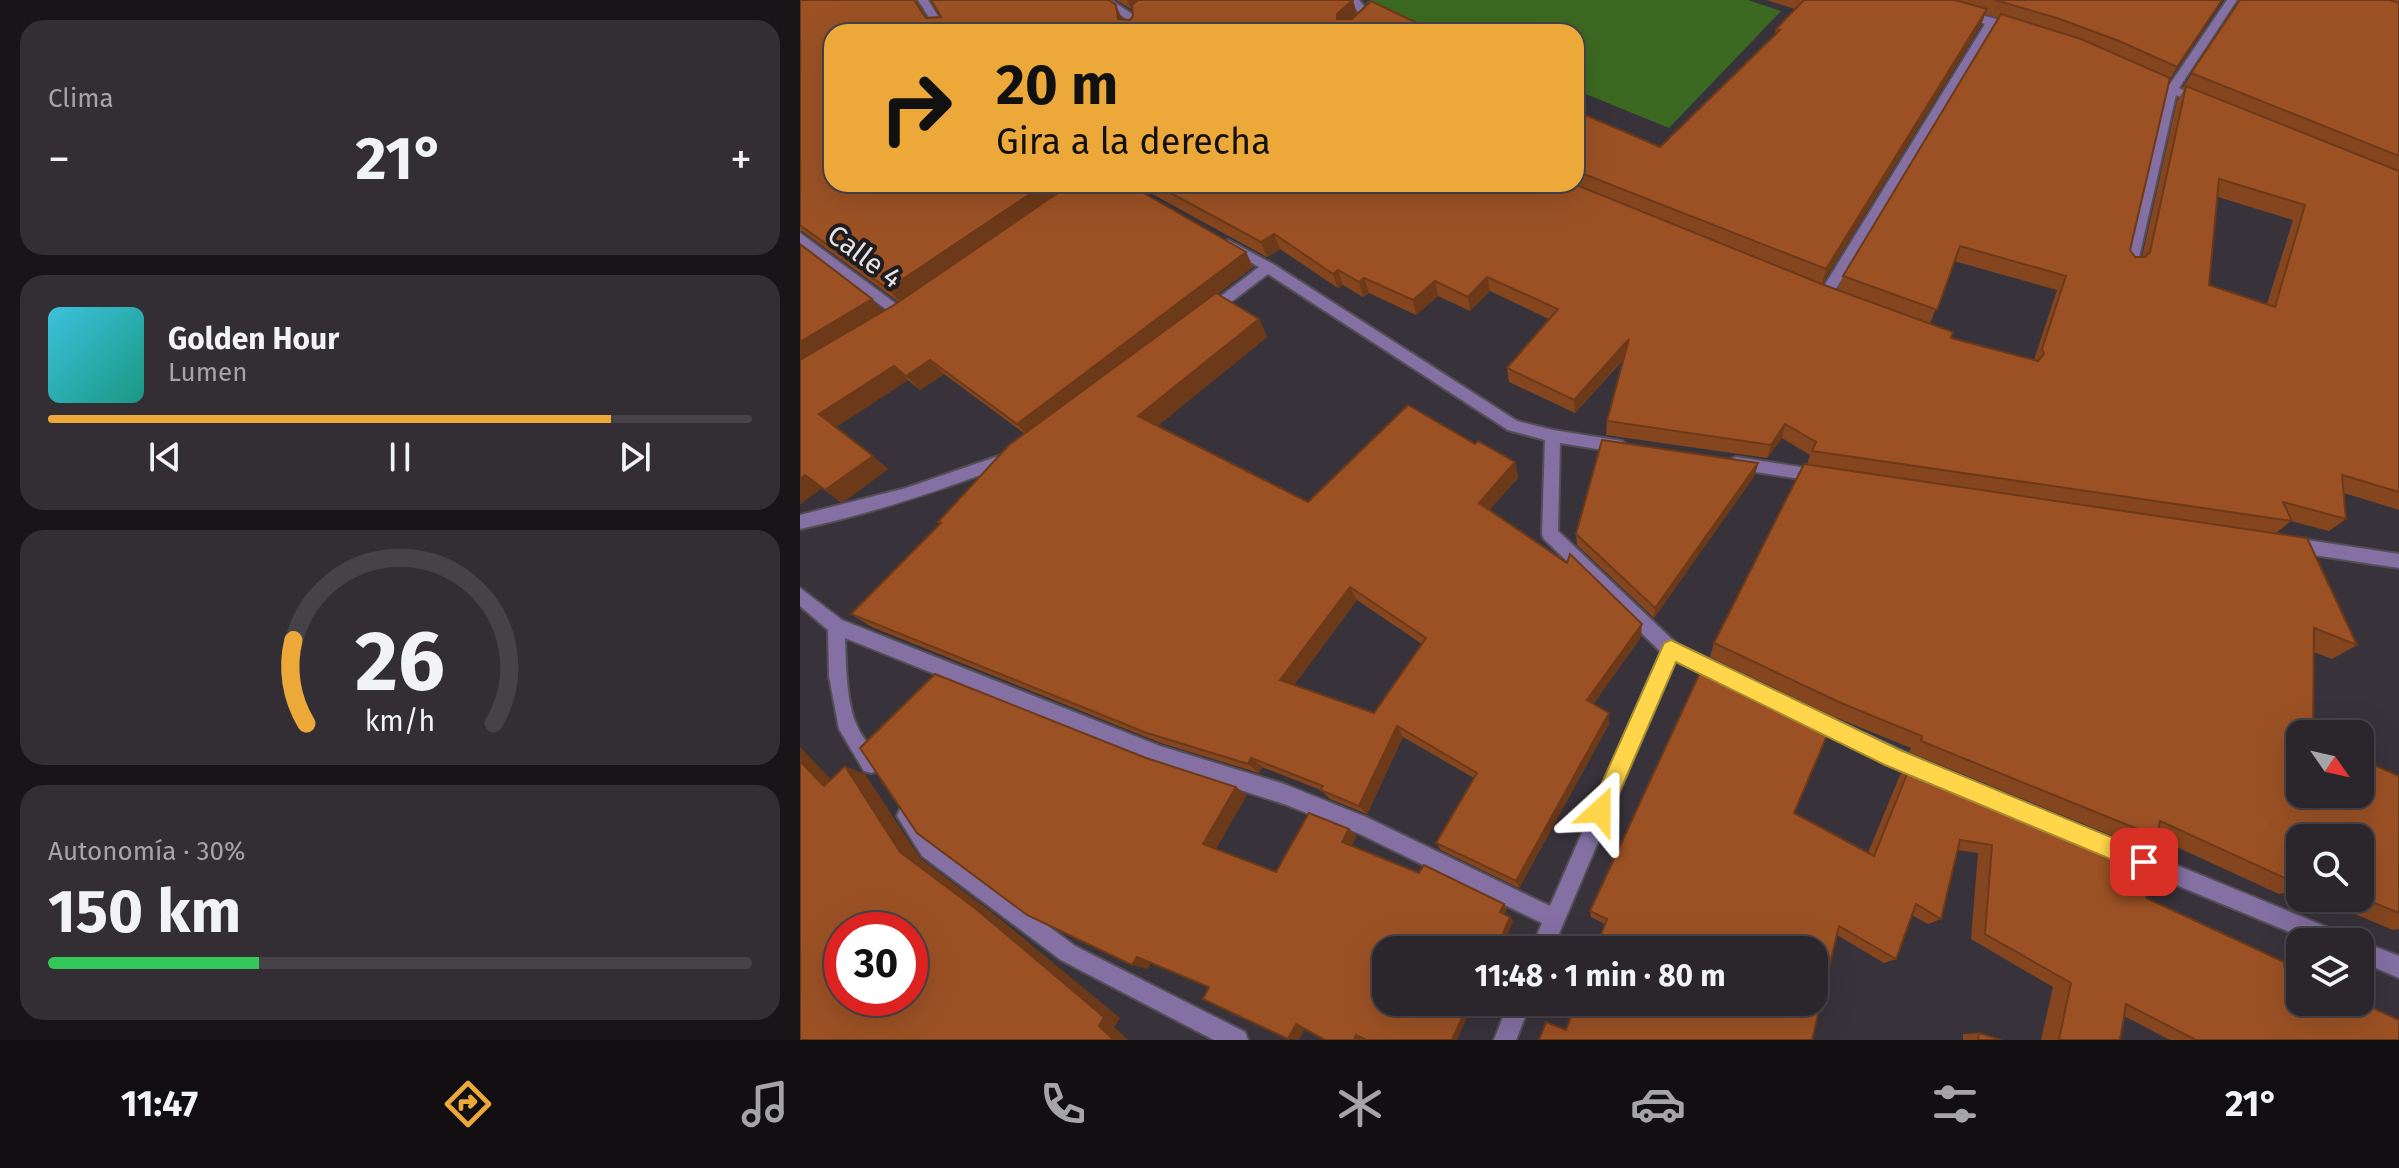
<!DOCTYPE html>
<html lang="es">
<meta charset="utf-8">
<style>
:root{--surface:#2a262c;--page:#322e34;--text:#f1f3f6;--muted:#a5a5a9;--line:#464348;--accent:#eca93a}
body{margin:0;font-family:"Fira Sans",sans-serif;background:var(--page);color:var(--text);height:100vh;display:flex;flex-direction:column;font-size:30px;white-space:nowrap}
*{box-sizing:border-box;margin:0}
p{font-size:26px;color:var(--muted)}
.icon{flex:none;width:44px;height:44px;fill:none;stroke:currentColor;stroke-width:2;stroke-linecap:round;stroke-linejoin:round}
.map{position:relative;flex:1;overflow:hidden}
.sheet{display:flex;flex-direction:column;gap:20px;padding:20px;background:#171518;width:800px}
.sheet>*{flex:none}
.hud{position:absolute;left:24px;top:24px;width:760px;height:168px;border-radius:24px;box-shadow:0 8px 32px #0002,0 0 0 2px var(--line);background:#eca93a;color:#111;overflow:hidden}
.needle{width:52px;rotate:124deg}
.fabs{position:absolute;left:1486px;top:720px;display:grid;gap:16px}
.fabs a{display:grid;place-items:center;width:88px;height:88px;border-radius:16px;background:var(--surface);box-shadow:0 8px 32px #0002,0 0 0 2px var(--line);font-size:40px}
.speed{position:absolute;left:24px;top:912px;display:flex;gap:16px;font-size:40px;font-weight:700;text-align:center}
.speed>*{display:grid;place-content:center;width:104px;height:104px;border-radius:50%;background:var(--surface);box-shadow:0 8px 32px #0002,0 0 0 2px var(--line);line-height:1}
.speed .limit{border:12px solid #d22;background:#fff;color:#111}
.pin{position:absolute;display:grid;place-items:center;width:68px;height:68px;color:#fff;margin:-34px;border-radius:16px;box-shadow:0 4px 12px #0006}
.me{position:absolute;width:88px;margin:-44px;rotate:24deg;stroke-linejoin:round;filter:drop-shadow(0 0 6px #0008)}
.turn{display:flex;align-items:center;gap:28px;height:168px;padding:0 40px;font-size:36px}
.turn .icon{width:104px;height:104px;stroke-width:2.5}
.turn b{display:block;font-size:56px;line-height:68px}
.big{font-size:60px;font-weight:700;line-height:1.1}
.sheet .widget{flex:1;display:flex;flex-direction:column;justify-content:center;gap:12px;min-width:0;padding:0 28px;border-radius:24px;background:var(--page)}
.sheet .dial{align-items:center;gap:0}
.dial svg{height:208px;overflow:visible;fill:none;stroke:var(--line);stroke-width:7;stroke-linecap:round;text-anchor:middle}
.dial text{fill:var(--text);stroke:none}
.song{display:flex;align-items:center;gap:24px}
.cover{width:96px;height:96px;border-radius:12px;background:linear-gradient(135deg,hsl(190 70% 55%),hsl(170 70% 35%))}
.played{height:8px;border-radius:4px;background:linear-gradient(90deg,var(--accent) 80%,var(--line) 80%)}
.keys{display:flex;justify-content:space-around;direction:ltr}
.heat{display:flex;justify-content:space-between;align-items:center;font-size:44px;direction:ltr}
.charge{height:12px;border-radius:6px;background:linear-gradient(90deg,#34c759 30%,var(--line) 0)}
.trip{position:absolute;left:572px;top:936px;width:456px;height:80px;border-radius:24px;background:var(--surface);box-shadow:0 8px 32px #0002,0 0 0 2px var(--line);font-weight:700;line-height:80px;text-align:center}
.menu{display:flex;height:128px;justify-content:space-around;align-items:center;background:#110f12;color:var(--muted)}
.menu .icon{width:56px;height:56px}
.menu .current{color:var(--accent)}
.menu b{font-size:36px;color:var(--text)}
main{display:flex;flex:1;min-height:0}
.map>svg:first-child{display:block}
.green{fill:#3c6921}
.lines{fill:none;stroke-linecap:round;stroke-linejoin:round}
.street-casing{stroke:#544f57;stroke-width:4}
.street{fill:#8470a3;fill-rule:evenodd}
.wall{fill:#85461f;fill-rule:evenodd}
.shaded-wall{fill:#6c3919}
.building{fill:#9b5124;stroke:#6c3919;stroke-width:2;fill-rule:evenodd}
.route{fill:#ffd54a;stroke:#a68a30;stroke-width:2}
.labels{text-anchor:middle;stroke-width:8;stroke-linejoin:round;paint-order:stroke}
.street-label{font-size:28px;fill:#e6e3e7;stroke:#1e1c1f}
</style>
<main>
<section class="sheet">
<div class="widget"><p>Clima</p>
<div class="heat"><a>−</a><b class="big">21°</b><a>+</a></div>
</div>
<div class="widget">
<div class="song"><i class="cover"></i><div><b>Golden Hour</b><p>Lumen</p></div></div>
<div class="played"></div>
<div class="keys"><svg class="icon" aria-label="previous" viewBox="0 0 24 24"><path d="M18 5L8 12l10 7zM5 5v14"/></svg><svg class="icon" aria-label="pause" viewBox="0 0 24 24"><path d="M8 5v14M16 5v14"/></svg><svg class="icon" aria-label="next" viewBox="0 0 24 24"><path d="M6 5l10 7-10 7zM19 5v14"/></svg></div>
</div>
<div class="widget dial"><svg viewBox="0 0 100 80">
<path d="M14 69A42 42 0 1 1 86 69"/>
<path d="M14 69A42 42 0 0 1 9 37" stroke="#eca93a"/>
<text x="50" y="56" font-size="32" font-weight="700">26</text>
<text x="50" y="72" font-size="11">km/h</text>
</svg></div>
<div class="widget"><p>Autonomía · 30%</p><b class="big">150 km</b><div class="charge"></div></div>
</section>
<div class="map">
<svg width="1599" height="1040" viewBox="0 0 1599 1040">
<rect width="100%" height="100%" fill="#38333b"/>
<polygon class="green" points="571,0 948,0 981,11 869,128 776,90 776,32 635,32 565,3"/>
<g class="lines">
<defs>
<g id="street">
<polygon points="118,0 128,0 148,32 138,32"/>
<polygon points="299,0 311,0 335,16 337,32 327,32 326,19"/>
<polygon points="549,0 559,0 572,16 554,32 543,32 561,16"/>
<polygon points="1427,0 1437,0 1379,88 1408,103 1398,105 1376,95 1337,266 1335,269 1325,269 1323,266 1366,90 1345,79 1350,76 1370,84"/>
<polygon points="1166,11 1196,19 1221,30 1216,33 1194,26 1031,297 1021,297 1021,291 1185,24 1162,16 1161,14"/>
<polygon points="0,233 106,311 106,317 96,317 0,244"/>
<path d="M 428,240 L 473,264 L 717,421 L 753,430 L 822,441 L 830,447 L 822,453 L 760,443 L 758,531 L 877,644 L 928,669 L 931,675 L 928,681 L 922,683 L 875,661 L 752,950 L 731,950 L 742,923 L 560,834 L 484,804 L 360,764 L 45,638 C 46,664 46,702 57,726 C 63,740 75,750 80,764 L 78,771 L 71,773 L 64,771 L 39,729 L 29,676 L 28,630 L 0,606 L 0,588 L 42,620 L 360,746 L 484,784 L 566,817 L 750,906 L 861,652 L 744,539 L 742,534 L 745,440 L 708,430 L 468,274 L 414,315 L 404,315 L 404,309 L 459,267 L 423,247 L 422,244 Z"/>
<path d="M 210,452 L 215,454 L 218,458 L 215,462 C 145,489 74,513 0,529 L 0,515 L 106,488 Z"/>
<polygon points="936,457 1020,470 1025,471 1028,476 1025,481 1020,482 936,469 931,467 928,463 931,459"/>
<polygon points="1494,538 1599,554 1599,568 1494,552 1488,550 1486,545 1488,540"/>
<polygon points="1011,709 1135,766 1137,773 1135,780 1128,782 1121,780 1005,724 1002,718 1005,712"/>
<polygon points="107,806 114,809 136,842 275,946 445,1032 448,1040 414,1040 261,960 122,856 97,816 100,809"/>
<polygon points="1335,848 1546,935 1549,942 1514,942 1328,865 1325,858 1328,851"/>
<polygon points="1560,941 1599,956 1599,978 1560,961 1560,942 1556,942"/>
<polygon points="709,1002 731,1002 716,1040 694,1040"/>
</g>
</defs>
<use href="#street" class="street-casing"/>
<use href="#street" class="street"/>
</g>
<g class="wall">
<path d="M 0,0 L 116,0 L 126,18 L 330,20 L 333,16 L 333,8 L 331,9 L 316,0 L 553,0 L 557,15 L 636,32 L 32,184 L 446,252 L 453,267 L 417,294 L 459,319 L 467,337 L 357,426 L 508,502 L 675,444 L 715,462 L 718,478 L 689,510 L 841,637 L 793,704 L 809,713 L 809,724 L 719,888 L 641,850 L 636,843 L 674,778 L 603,737 L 567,814 L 530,799 L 521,790 L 462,767 L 459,773 L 361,743 L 72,627 L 51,614 L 140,523 L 225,434 L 144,374 L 120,390 L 108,380 L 36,427 L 88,469 L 42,503 L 22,488 L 0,504 L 83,311 L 99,302 L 2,231 L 0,231 ZM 557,600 L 622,644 L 574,713 L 494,685 Z"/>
<path d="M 967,0 L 1423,0 L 1370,79 L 1330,250 L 1335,257 L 1342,257 L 1377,101 L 1384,90 L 1382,89 L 1439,0 L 1599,0 L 1599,510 L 1544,493 L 1546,519 L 1529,531 L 1491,521 L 1476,533 L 1507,538 L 1557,645 L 1532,659 L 1514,652 L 1500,734 L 1599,776 L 1599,929 L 1593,930 L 1517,898 L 1560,898 L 1560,838 L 1500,838 L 1500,891 L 1498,890 L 1479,894 L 1357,838 L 1337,846 L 1109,752 L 1111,748 L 1032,716 L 910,657 L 914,643 L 1007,464 L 1010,455 L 982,438 L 967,458 L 806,435 L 807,421 L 824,359 L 775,413 L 709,382 L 707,368 L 749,319 L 690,291 L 670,311 L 638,296 L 616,315 L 569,293 L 563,297 L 543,285 L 538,288 L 480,249 L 467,257 L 334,184 L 776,184 L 776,111 L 860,147 L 975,34 L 976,29 L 995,9 ZM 1185,14 L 1199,18 L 1043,276 L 1038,290 L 1022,284 L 1181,25 ZM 1418,197 L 1493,220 L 1467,304 L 1409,285 ZM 1154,261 L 1257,290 L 1234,360 L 1151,338 L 1130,324 Z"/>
<polygon points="958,463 955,475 854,618 777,545 776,534"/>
<polygon points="1111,764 1346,898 1484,967 1599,1040 1370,1040 1324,1016 1320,1040 1241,1040 1253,987 1171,939 1178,853 1157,850 1141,919 1128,924 1112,915 1096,959 1084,963 1037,935 766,1030 805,924 791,917 790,911 994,813 1068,853 1100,775"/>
<polygon points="1179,1033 1201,1040 1163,1040 1163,1034"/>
</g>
<g class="shaded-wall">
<polygon points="327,0 342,0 331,9"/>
<polygon points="553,0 557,16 541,32 537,19 537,14"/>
<polygon points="1422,0 1423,0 1368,82 1377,67"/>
<polygon points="316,5 323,21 318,19"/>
<polygon points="1187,9 1181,25 1022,284 1026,269"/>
<polygon points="245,184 278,184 101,303 88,289"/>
<polygon points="474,234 480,249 467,257 461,242"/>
<polygon points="446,252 453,267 230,438 217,424"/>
<polygon points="538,270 543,285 538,288 533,274"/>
<polygon points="687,277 690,291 670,311 668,297"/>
<polygon points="564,278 569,293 563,297 559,282"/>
<polygon points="635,281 638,296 616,315 613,300"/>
<polygon points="72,299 86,314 0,366 0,342"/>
<polygon points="459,319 467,337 349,433 338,416"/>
<polygon points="829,339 828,353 775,413 774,400"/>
<polygon points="130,360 144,374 120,390 106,376"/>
<polygon points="94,366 108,380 35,428 19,414"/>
<polygon points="985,424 982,438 967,458 971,445"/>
<polygon points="73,456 88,469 42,503 25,490"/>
<polygon points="715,462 718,478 682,518 679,503"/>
<polygon points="958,463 955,475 854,618 855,608"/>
<polygon points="5,475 22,488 0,504 0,479"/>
<polygon points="550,587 557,600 489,692 480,680"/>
<polygon points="842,624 841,637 788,712 787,700"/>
<polygon points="809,713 809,724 719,888 716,881"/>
<polygon points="597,726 603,737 567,814 559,806"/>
<polygon points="0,747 45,794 24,786 0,761"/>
<polygon points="451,758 462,767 459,773 448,764"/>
<polygon points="45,766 65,774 120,858 194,914 320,1018 314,1027 328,1040 314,1040 100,852"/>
<polygon points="436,787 447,795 415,851 403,844"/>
<polygon points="549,829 557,836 550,849 542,842"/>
<polygon points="704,904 707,909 703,917 700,912"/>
<polygon points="710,917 713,922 701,950 696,950"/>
<polygon points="337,957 352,961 348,969 332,965"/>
<polygon points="669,1002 674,1002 657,1040 652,1040"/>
<polygon points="496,1024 506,1026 499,1040 488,1039"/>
<polygon points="556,1035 565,1036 562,1040 554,1040"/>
</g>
<g class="building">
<polygon points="0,0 114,0 126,18 141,17 131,0 309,0 316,5 318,19 330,20 333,16 332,5 338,0 553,0 537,14 537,19 552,19 571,1 636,32 32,32 32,184 245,184 88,289 0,225"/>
<polygon points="1004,0 1155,0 1187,9 1026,269 776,171 776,111 860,147 980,30 976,29"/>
<polygon points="1195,0 1422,0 1377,67 1319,41 1257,18"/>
<polygon points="1440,0 1590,0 1599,3 1599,156 1391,73"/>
<path d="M 1201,14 L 1281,39 L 1370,78 L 1330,250 L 1335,257 L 1345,257 L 1350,252 L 1386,86 L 1599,171 L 1599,492 L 1542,475 L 1546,519 L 1483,502 L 1492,521 L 1012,451 L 1016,442 L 985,424 L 971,445 L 807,421 L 829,339 L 774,400 L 707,368 L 758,309 L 687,277 L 668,297 L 635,281 L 613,300 L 564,278 L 559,282 L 538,270 L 533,274 L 474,234 L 461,242 L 354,184 L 774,184 L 1024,285 L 1153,332 L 1151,338 L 1238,361 L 1244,354 L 1242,349 L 1266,276 L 1160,246 L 1137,310 L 1043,276 ZM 1419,179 L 1505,205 L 1475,307 L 1409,285 Z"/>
<polygon points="271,184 328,184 446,252 217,424 130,360 106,376 94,366 19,414 73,456 25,490 5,475 0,479 0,360 94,305"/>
<polygon points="0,244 72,299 0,342"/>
<path d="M 416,293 L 459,319 L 338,416 L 508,502 L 608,405 L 675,444 L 678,441 L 715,462 L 679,503 L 767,563 L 770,554 L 842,624 L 787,700 L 809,713 L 716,881 L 636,843 L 677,773 L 597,726 L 559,806 L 520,790 L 523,786 L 451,758 L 448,764 L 347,733 L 51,614 L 141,523 L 138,522 L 209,445 ZM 550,587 L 626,638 L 574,713 L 480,680 Z"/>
<polygon points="802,440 958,463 855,608 776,534"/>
<polygon points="1004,464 1507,538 1557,645 1514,628 1513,734 1500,734 1500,794 1560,794 1560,759 1599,776 1599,913 1560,897 1560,838 1500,838 1500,885 1360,821 1357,837 1121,741 1122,736 1041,703 914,643"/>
<polygon points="904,664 1031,726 994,813 1074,856 1111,764 1352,863 1346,898 1484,962 1484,967 1500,974 1500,1002 1560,1002 1599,1020 1599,1040 1396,1040 1326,1004 1320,1040 1260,1040 1259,1039 1271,983 1185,934 1192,845 1160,840 1141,919 1116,904 1096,959 1039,926 1012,1040 739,1040 746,1022 766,1030 776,1002 1014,1002 1014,950 795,950 807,919 790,911"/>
<polygon points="135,674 346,758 436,787 403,844 476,872 509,813 549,829 542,842 619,873 624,865 704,904 700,912 710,917 696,950 586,950 586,1002 669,1002 652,1040 566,1040 556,1035 554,1040 525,1040 496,1024 488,1039 403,999 409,987 337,957 332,965 227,915 117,833 60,748"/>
<path d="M 0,761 L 24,786 L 45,766 L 100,852 L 176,909 L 304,1017 L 299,1026 L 314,1040 L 0,1040 ZM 42,930 L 110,930 L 110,998 L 42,998 Z"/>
<polygon points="1179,1033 1201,1040 1178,1040"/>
</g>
<polygon class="route" points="871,640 1100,750 1352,854 1355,862 1352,870 1344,873 1085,765 876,662 808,819 800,822 793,819 789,811 793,803 864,643"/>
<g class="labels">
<g class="street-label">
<text transform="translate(65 256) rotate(37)" y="10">Calle 4</text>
</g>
</g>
</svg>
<div class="fabs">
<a><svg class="needle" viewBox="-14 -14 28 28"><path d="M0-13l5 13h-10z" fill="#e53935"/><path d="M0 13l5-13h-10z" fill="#a5a5a9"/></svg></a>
<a><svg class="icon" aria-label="search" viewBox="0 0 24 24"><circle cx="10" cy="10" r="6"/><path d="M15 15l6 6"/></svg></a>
<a><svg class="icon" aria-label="layers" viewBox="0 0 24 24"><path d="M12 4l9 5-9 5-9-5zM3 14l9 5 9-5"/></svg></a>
</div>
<div class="speed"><div class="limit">30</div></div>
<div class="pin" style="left:1344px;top:862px;background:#d93025"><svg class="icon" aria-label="arrive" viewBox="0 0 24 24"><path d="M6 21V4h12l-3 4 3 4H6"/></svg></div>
<svg class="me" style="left:800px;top:811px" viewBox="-20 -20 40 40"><path d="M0-17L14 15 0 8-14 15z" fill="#ffd54a" stroke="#fff" stroke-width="4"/></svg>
<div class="trip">11:48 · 1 min · 80 m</div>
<div class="hud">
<div class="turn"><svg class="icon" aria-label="right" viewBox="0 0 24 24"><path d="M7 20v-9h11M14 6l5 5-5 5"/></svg><div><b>20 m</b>Gira a la derecha</div></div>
</div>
</div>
</main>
<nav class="menu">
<b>11:47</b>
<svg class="icon current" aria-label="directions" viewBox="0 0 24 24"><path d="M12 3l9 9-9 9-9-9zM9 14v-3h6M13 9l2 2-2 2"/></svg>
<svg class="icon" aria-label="music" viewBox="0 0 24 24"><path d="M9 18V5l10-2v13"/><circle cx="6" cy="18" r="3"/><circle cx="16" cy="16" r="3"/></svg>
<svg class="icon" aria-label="phone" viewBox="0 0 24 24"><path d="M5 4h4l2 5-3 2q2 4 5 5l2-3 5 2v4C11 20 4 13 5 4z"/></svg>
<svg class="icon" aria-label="climate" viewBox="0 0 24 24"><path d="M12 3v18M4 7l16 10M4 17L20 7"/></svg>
<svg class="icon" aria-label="car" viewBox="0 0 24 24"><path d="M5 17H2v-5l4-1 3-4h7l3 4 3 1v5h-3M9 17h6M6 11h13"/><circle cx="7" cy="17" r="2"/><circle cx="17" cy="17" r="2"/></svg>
<svg class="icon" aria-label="filters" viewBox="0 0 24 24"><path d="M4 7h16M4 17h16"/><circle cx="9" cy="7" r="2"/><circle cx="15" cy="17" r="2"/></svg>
<b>21°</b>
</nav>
